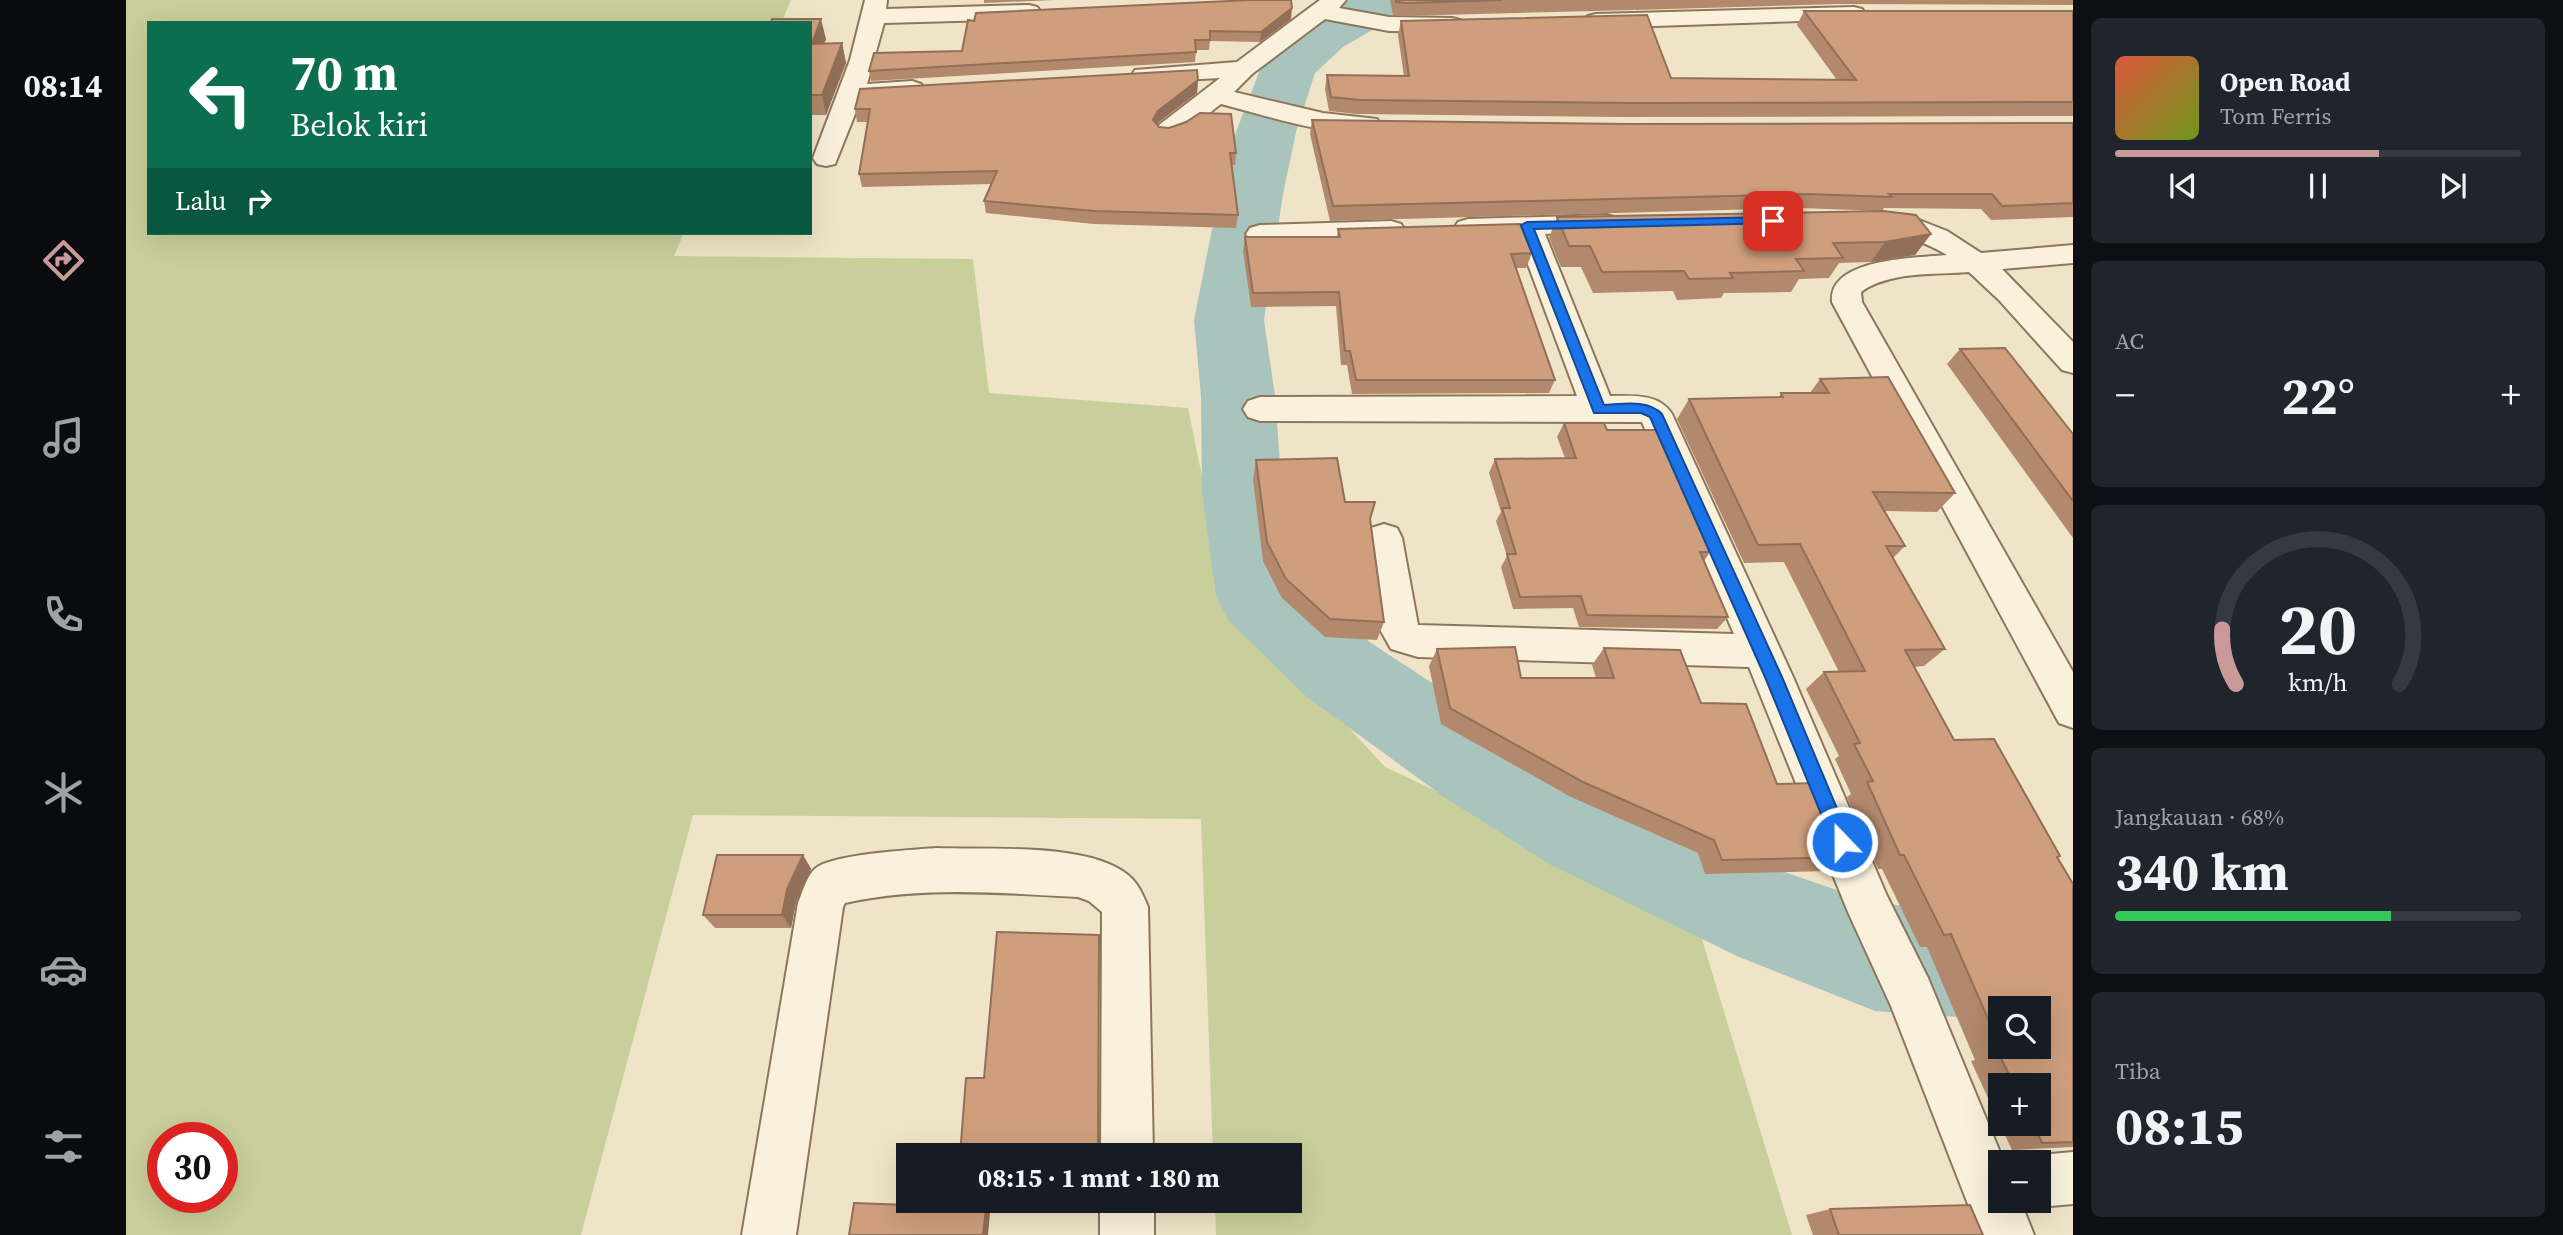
<!DOCTYPE html>
<html lang="id">
<meta charset="utf-8">
<style>
:root{--surface:#171b24;--page:#20242c;--text:#f1f3f6;--muted:#9ea1a6;--line:#363941;--accent:#cc999b}
body{margin:0;font-family:"Source Serif 4",serif;background:var(--page);color:var(--text);height:100vh;display:flex;flex-direction:column;font-size:26px;white-space:nowrap}
*{box-sizing:border-box;margin:0}
p{font-size:23px;color:var(--muted)}
.icon{flex:none;width:38px;height:38px;fill:none;stroke:currentColor;stroke-width:2;stroke-linecap:round;stroke-linejoin:round}
.map{position:relative;flex:1;overflow:hidden}
.sheet{display:flex;flex-direction:column;gap:18px;padding:18px;background:#0d0f14;width:490px}
.sheet>*{flex:none}
.top-card{position:absolute;left:21px;top:21px;width:665px;height:214px;border-radius:0px;box-shadow:0 7px 28px #0002;background:#0b6e4f;color:#fff;overflow:hidden}
.fabs{position:absolute;left:1862px;top:996px;display:grid;gap:14px}
.fabs a{display:grid;place-items:center;width:63px;height:63px;border-radius:0px;background:var(--surface);box-shadow:0 7px 28px #0002;font-size:35px}
.speed{position:absolute;left:21px;top:1122px;display:flex;gap:14px;font-size:35px;font-weight:700;text-align:center}
.speed>*{display:grid;place-content:center;width:91px;height:91px;border-radius:50%;background:var(--surface);box-shadow:0 7px 28px #0002;line-height:1}
.speed .limit{border:10px solid #d22;background:#fff;color:#111}
.pin{position:absolute;display:grid;place-items:center;width:60px;height:60px;color:#fff;margin:-30px;border-radius:14px;box-shadow:0 4px 10px #0006}
.me{position:absolute;width:77px;margin:-38px;rotate:338deg;stroke-linejoin:round;filter:drop-shadow(0 0 5px #0008)}
.turn{display:flex;align-items:center;gap:24px;height:147px;padding:0 28px;font-size:32px}
.turn .icon{width:91px;height:91px;stroke-width:2.5}
.turn b{display:block;font-size:49px;line-height:60px}
.then{display:flex;align-items:center;height:66px;padding:0 28px;background:#0003;gap:14px;font-size:26px}
.big{font-size:52px;font-weight:700;line-height:1.1}
.sheet .tile{flex:1;display:flex;flex-direction:column;justify-content:center;gap:10px;min-width:0;padding:0 24px;border-radius:10px;background:var(--page)}
.sheet .dial{align-items:center;gap:0}
.dial svg{height:182px;overflow:visible;fill:none;stroke:var(--line);stroke-width:7;stroke-linecap:round;text-anchor:middle}
.dial text{fill:var(--text);stroke:none}
.song{display:flex;align-items:center;gap:21px}
.cover{width:84px;height:84px;border-radius:10px;background:linear-gradient(135deg,hsl(10 70% 55%),hsl(80 70% 35%))}
.played{height:7px;border-radius:4px;background:linear-gradient(90deg,var(--accent) 65%,var(--line) 65%)}
.keys{display:flex;justify-content:space-around;direction:ltr}
.heat{display:flex;justify-content:space-between;align-items:center;font-size:38px;direction:ltr}
.charge{height:10px;border-radius:5px;background:linear-gradient(90deg,#34c759 68%,var(--line) 0)}
.trip{position:absolute;left:770px;top:1143px;width:406px;height:70px;border-radius:0px;background:var(--surface);box-shadow:0 7px 28px #0002;font-weight:700;line-height:70px;text-align:center}
main{display:flex;flex:1;min-height:0}
.menu{display:flex;flex-direction:column;width:126px;justify-content:space-around;align-items:center;background:#090b0e;color:var(--muted)}
.menu .icon{width:49px;height:49px}
.menu .on{color:var(--accent)}
.menu b{font-size:32px;color:var(--text)}
.map>svg:first-child{display:block}
.green{fill:#c9cf9b;fill-rule:evenodd}
.lines{fill:none;stroke-linecap:round;stroke-linejoin:round}
.river{fill:#a9c4bc;fill-rule:evenodd}
.street-casing{stroke:#8d765c;stroke-width:4}
.street{fill:#faf1dc;fill-rule:evenodd}
.wall{fill:#b2896c;fill-rule:evenodd}
.shaded-wall{fill:#916f58}
.building{fill:#cf9f7d;stroke:#916f58;stroke-width:2}
.route{fill:#1a73e8;stroke:#114b97;stroke-width:2}
</style>
<main>
<nav class="menu">
<b>08:14</b>
<svg class="icon on" aria-label="directions" viewBox="0 0 24 24"><path d="M12 3l9 9-9 9-9-9zM9 14v-3h6M13 9l2 2-2 2"/></svg>
<svg class="icon" aria-label="music" viewBox="0 0 24 24"><path d="M9 18V5l10-2v13"/><circle cx="6" cy="18" r="3"/><circle cx="16" cy="16" r="3"/></svg>
<svg class="icon" aria-label="phone" viewBox="0 0 24 24"><path d="M5 4h4l2 5-3 2q2 4 5 5l2-3 5 2v4C11 20 4 13 5 4z"/></svg>
<svg class="icon" aria-label="climate" viewBox="0 0 24 24"><path d="M12 3v18M4 7l16 10M4 17L20 7"/></svg>
<svg class="icon" aria-label="car" viewBox="0 0 24 24"><path d="M5 17H2v-5l4-1 3-4h7l3 4 3 1v5h-3M9 17h6M6 11h13"/><circle cx="7" cy="17" r="2"/><circle cx="17" cy="17" r="2"/></svg>
<svg class="icon" aria-label="filters" viewBox="0 0 24 24"><path d="M4 7h16M4 17h16"/><circle cx="9" cy="7" r="2"/><circle cx="15" cy="17" r="2"/></svg>
</nav>
<div class="map">
<svg width="1947" height="1235" viewBox="0 0 1947 1235">
<rect width="100%" height="100%" fill="#f0e4c8"/>
<path class="green" d="M 0,0 L 665,0 L 655,23 L 23,23 L 23,233 L 558,233 L 548,256 L 847,259 L 863,393 L 1062,408 L 1100,594 L 1259,767 L 1568,913 L 1666,1235 L 1090,1235 L 1089,1201 L 1164,1200 L 1164,1155 L 1087,1155 L 1075,819 L 567,815 L 455,1235 L 0,1235 ZM 37,1138 L 96,1138 L 96,1197 L 37,1197 Z"/>
<g class="lines">
<polygon class="river" points="1223,0 1287,0 1279,11 1217,47 1189,73 1170,132 1157,194 1138,320 1149,396 1156,491 1173,580 1245,643 1386,735 1495,799 1664,874 1749,903 1835,911 1947,914 1947,1022 1913,1021 1913,1008 1874,1008 1874,1020 1749,1011 1613,957 1425,865 1318,797 1181,697 1103,621 1090,596 1076,491 1075,396 1068,320 1093,194 1110,132 1135,67 1143,55 1179,25"/>
<defs>
<g id="street">
<polygon points="739,0 761,0 760,9 903,5 911,7 915,12 911,17 903,19 758,23 741,84 786,81 795,84 799,89 795,94 735,99 709,164 700,166 691,164 687,158 724,60"/>
<path d="M 1194,0 L 1220,0 L 1213,8 L 1263,17 L 1326,18 L 1334,20 L 1338,25 L 1334,30 L 1326,32 L 1263,31 L 1199,19 L 1126,74 L 1108,92 L 1197,113 L 1251,119 L 1255,125 L 1251,131 C 1212,140 1135,114 1095,104 C 1077,117 1056,142 1033,137 L 1029,131 L 1033,125 L 1094,78 L 1018,82 L 1009,80 L 1006,75 L 1009,70 L 1111,62 Z"/>
<polygon points="1728,7 1736,9 1740,14 1736,19 1470,28 1462,26 1458,21 1462,16 1470,14"/>
<path d="M 1752,213 L 1793,220 L 1821,231 L 1855,253 L 1947,245 L 1947,263 L 1876,269 L 1947,342 L 1947,373 L 1936,370 L 1873,300 L 1843,272 C 1809,275 1763,271 1735,292 L 1736,302 L 1947,672 L 1947,728 L 1933,723 L 1706,302 C 1702,258 1790,258 1821,255 C 1793,238 1773,236 1742,228 L 1738,222 L 1742,216 Z"/>
<path d="M 1481,215 L 1491,218 L 1495,224 L 1491,230 L 1419,234 L 1484,396 C 1506,396 1533,393 1546,414 L 1667,677 L 1761,896 L 1802,978 L 1878,1162 L 1874,1162 L 1874,1200 L 1894,1200 L 1908,1235 L 1854,1235 L 1765,1006 L 1722,912 L 1623,667 L 1292,657 L 1265,649 L 1251,624 L 1240,538 L 1245,528 L 1258,524 L 1271,528 L 1276,538 L 1292,625 L 1608,634 L 1516,422 L 1134,421 L 1122,417 L 1117,409 L 1122,401 L 1134,397 L 1451,396 L 1391,235 L 1342,237 L 1332,234 L 1328,228 L 1332,222 L 1342,219 Z"/>
<polygon points="1265,221 1275,224 1279,230 1275,236 1134,243 1124,240 1120,234 1124,228 1134,225"/>
<path d="M 810,848 C 861,850 962,842 1002,875 C 1012,883 1017,895 1022,907 L 1027,1155 L 975,1155 L 976,912 L 963,901 L 952,897 C 874,893 796,886 719,903 L 717,907 L 670,1235 L 616,1235 L 672,903 C 676,893 681,875 690,868 C 708,854 785,850 810,848 Z"/>
<polygon points="1947,1152 1947,1204 1913,1207 1896,1200 1913,1200 1913,1162 1895,1162 1913,1155"/>
<rect x="974" y="1200" width="54" height="35"/>
</g>
</defs>
<use href="#street" class="street-casing"/>
<use href="#street" class="street"/>
</g>
<g class="wall">
<polygon points="858,0 928,0 858,3"/>
<polygon points="1264,0 1947,0 1947,5 1713,4 1509,10 1508,9 1508,10 1277,16 1267,15"/>
<polygon points="1678,11 1947,11 1947,116 1497,117 1231,114 1203,111 1199,89 1201,75 1278,76 1272,35 1275,21 1545,78 1711,80 1671,25"/>
<polygon points="1165,19 1134,42 1084,41 1083,50 1070,50 1069,62 745,81 743,71 836,51"/>
<polygon points="684,23 700,39 698,44 716,43 720,63 700,115 684,115"/>
<polygon points="1072,80 1071,93 1031,124 1033,127 1110,153 1109,165 1105,165 1112,215 1110,228 968,224 860,213 858,201 866,184 736,187 733,174 742,122 731,122 729,109"/>
<polygon points="1186,120 1503,124 1947,123 1947,217 1865,220 1855,209 1758,208 1756,211 1673,208 1204,221 1184,134"/>
<polygon points="1431,217 1805,234 1789,255 1745,262 1713,263 1703,278 1673,279 1665,292 1598,293 1595,298 1551,300 1547,291 1467,293 1455,267 1435,267 1423,238"/>
<polygon points="1212,229 1406,253 1400,268 1390,268 1429,380 1423,393 1226,394 1221,365 1215,365 1210,306 1125,307 1117,251 1119,237 1211,237"/>
<polygon points="1834,349 1947,434 1947,538 1821,364"/>
<path d="M 1694,379 L 1829,493 L 1811,512 L 1759,511 L 1779,546 L 1767,558 L 1819,649 L 1798,666 L 1788,667 L 1828,740 L 1934,856 L 1931,858 L 1947,884 L 1947,1147 L 1886,1150 L 1845,1061 L 1849,1060 L 1801,947 L 1794,947 L 1756,869 L 1752,869 L 1721,797 L 1725,794 L 1709,759 L 1713,756 L 1680,689 L 1698,672 L 1713,672 L 1658,562 L 1618,563 L 1551,419 L 1563,399 L 1653,397 L 1655,393 L 1684,393 ZM 1874,1085 L 1913,1085 L 1913,1124 L 1874,1124 Z"/>
<polygon points="1438,423 1481,430 1584,552 1578,561 1602,617 1591,629 1453,627 1447,608 1387,609 1375,567 1381,556 1370,521 1375,512 1363,473 1369,459 1439,458 1431,437"/>
<polygon points="1130,460 1219,502 1244,519 1258,622 1251,640 1199,637 1156,598 1137,561 1127,479"/>
<polygon points="1478,648 1575,703 1651,784 1723,857 1702,871 1579,874 1572,853 1445,797 1315,724 1303,666 1311,649 1395,678 1470,678 1466,665"/>
<polygon points="677,855 685,869 670,902 665,928 589,928 577,915"/>
<polygon points="1704,1209 1857,1235 1687,1235 1680,1215"/>
</g>
<g class="shaded-wall">
<polygon points="1166,8 1165,19 1134,42 1135,32"/>
<polygon points="695,19 700,39 690,64 686,44"/>
<polygon points="716,43 720,63 700,115 696,95"/>
<polygon points="1072,80 1071,93 1031,123 1027,132 1027,120 1032,111"/>
<polygon points="1805,234 1789,255 1745,262 1759,242"/>
<polygon points="677,855 685,869 670,902 665,928 656,915 661,889"/>
<polygon points="860,1208 864,1213 862,1235 857,1235"/>
</g>
<g class="building">
<polygon points="1124,0 1165,0 1166,8 1135,32 1084,31 1084,40 1069,40 1070,52 743,71 748,53 836,51 842,20 848,21 850,13"/>
<polygon points="1270,0 1376,0 1280,3 1270,2"/>
<polygon points="1678,11 1947,11 1947,102 1503,103 1234,100 1205,97 1201,75 1283,76 1275,21 1521,15 1545,78 1730,80"/>
<polygon points="646,19 695,19 686,44 716,43 696,95 684,95 684,23 645,23"/>
<polygon points="1071,70 1072,80 1032,111 1027,120 1033,127 1043,128 1060,122 1074,113 1105,114 1110,153 1104,153 1112,215 968,211 858,201 871,171 733,174 744,109 729,109 734,89"/>
<polygon points="1186,120 1503,124 1947,123 1947,203 1876,206 1866,194 1763,194 1766,197 1682,194 1207,206"/>
<polygon points="1757,211 1790,215 1805,234 1759,242 1707,243 1717,258 1670,259 1678,271 1604,273 1607,278 1563,279 1558,271 1476,272 1464,246 1443,246 1431,217"/>
<polygon points="1394,224 1406,253 1385,254 1429,380 1230,380 1224,351 1219,351 1213,292 1127,293 1119,237 1214,237 1212,229"/>
<polygon points="1879,348 1947,434 1947,501 1834,349"/>
<polygon points="1762,377 1829,493 1747,492 1779,546 1760,546 1819,649 1779,650 1828,740 1868,739 1934,856 1931,857 1947,884 1947,1142 1916,1143 1907,1124 1913,1124 1913,1085 1888,1085 1872,1052 1877,1052 1874,1046 1913,1046 1913,1008 1874,1008 1874,1046 1825,934 1818,935 1778,855 1774,855 1741,782 1747,781 1728,744 1734,743 1698,672 1739,671 1674,544 1632,545 1563,399 1657,397 1655,393 1703,393 1694,379"/>
<polygon points="1438,423 1478,423 1481,430 1530,430 1584,552 1574,552 1602,617 1461,615 1455,596 1394,597 1381,554 1390,554 1376,508 1384,508 1369,459 1450,458"/>
<polygon points="1211,458 1219,502 1249,502 1244,519 1258,622 1204,619 1160,579 1141,542 1130,460"/>
<polygon points="1389,647 1395,678 1488,678 1478,648 1554,650 1575,703 1620,704 1651,784 1692,783 1723,857 1596,860 1588,840 1457,782 1324,708 1311,649"/>
<polygon points="591,855 677,855 661,889 656,915 577,915"/>
<polygon points="871,932 973,935 972,1148 975,1151 991,1151 991,1155 834,1155 840,1078 858,1078"/>
<polygon points="728,1203 860,1208 857,1235 723,1235"/>
<polygon points="1844,1205 1857,1235 1713,1235 1704,1209"/>
</g>
<path class="route" d="M 1647,217 L 1653,221 L 1651,223 L 1408,229 L 1478,405 C 1497,404 1522,399 1536,414 L 1656,677 L 1725,842 L 1722,848 L 1716,850 L 1709,848 L 1639,677 L 1524,417 L 1515,413 L 1468,413 L 1395,225 L 1401,222 Z"/>
</svg>
<div class="fabs">
<a><svg class="icon" aria-label="search" viewBox="0 0 24 24"><circle cx="10" cy="10" r="6"/><path d="M15 15l6 6"/></svg></a>
<a>+</a>
<a>−</a>
</div>
<div class="speed"><div class="limit">30</div></div>
<div class="pin" style="left:1647px;top:221px;background:#d93025"><svg class="icon" aria-label="arrive" viewBox="0 0 24 24"><path d="M6 21V4h12l-3 4 3 4H6"/></svg></div>
<svg class="me" style="left:1716px;top:842px" viewBox="-20 -20 40 40"><circle r="17" fill="#1a73e8" stroke="#fff" stroke-width="3"/><path d="M0-11L8 9 0 5-8 9z" fill="#fff"/></svg>
<div class="trip">08:15 · 1 mnt · 180 m</div>
<div class="top-card">
<div class="turn"><svg class="icon" aria-label="left" viewBox="0 0 24 24"><path d="M17 20v-9H6M10 6l-5 5 5 5"/></svg><div><b>70 m</b>Belok kiri</div></div>
<div class="then">Lalu<svg class="icon" aria-label="right" viewBox="0 0 24 24"><path d="M7 20v-9h11M14 6l5 5-5 5"/></svg></div>
</div>
</div>
<section class="sheet">
<div class="tile">
<div class="song"><i class="cover"></i><div><b>Open Road</b><p>Tom Ferris</p></div></div>
<div class="played"></div>
<div class="keys"><svg class="icon" aria-label="previous" viewBox="0 0 24 24"><path d="M18 5L8 12l10 7zM5 5v14"/></svg><svg class="icon" aria-label="pause" viewBox="0 0 24 24"><path d="M8 5v14M16 5v14"/></svg><svg class="icon" aria-label="next" viewBox="0 0 24 24"><path d="M6 5l10 7-10 7zM19 5v14"/></svg></div>
</div>
<div class="tile"><p>AC</p>
<div class="heat"><a>−</a><b class="big">22°</b><a>+</a></div>
</div>
<div class="tile dial"><svg viewBox="0 0 100 80">
<path d="M14 69A42 42 0 1 1 86 69"/>
<path d="M14 69A42 42 0 0 1 8 45" stroke="#cc999b"/>
<text x="50" y="56" font-size="32" font-weight="700">20</text>
<text x="50" y="72" font-size="11">km/h</text>
</svg></div>
<div class="tile"><p>Jangkauan · 68%</p><b class="big">340 km</b><div class="charge"></div></div>
<div class="tile"><p>Tiba</p><b class="big">08:15</b></div>
</section>
</main>
